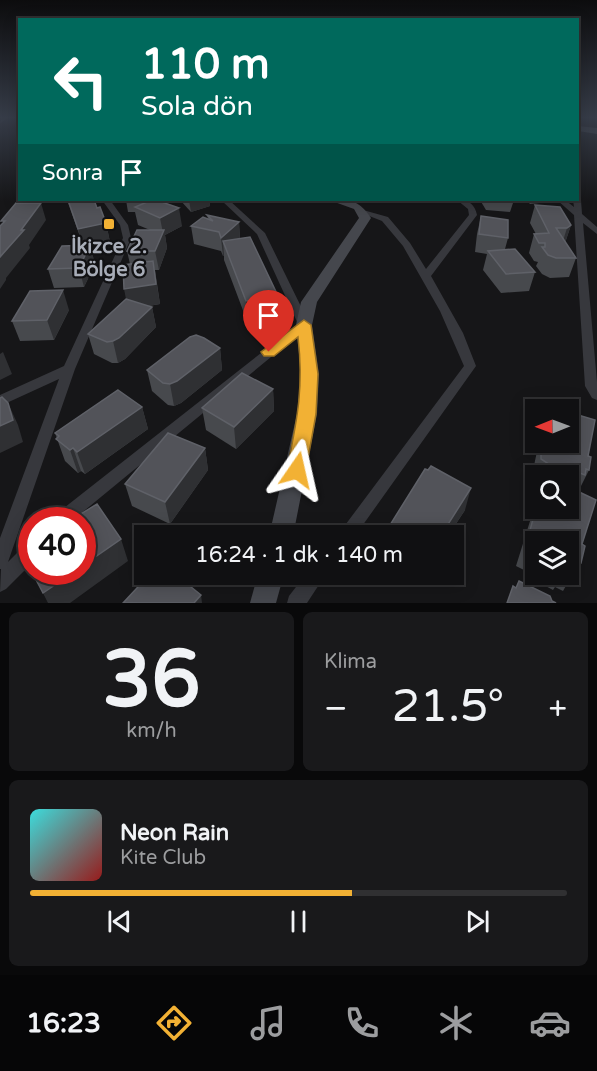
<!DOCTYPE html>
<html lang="tr">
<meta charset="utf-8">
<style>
:root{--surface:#101012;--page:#19191b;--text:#f1f3f6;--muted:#9c9d9f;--line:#303032;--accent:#f2b134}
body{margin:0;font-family:"Varela Round",sans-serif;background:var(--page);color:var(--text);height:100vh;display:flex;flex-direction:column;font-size:22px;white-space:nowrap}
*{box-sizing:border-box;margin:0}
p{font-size:20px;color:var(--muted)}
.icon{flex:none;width:33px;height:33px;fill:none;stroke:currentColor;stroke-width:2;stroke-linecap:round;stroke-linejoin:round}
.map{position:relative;height:603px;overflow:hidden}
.sheet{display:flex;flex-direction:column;gap:9px;padding:9px;background:#09090a;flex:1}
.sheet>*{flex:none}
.guide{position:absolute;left:18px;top:18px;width:561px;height:183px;border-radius:0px;box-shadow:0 3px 15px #0003,0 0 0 2px var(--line);background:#00695c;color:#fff;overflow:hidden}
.needle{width:39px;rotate:269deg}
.controls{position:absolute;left:525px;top:399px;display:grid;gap:12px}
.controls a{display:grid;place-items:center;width:54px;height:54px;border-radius:0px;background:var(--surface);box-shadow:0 3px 15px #0003,0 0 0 2px var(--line);font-size:30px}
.speed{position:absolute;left:18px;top:507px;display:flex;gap:12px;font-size:30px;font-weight:700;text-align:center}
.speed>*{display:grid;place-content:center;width:78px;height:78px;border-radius:50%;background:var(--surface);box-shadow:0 3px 15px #0003,0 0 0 2px var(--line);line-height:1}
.speed .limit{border:9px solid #d22;background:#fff;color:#111}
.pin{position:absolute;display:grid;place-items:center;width:51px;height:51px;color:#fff;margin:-62px -26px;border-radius:50% 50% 50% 0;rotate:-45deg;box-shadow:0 0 6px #0007}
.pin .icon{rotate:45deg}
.me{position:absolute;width:66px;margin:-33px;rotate:11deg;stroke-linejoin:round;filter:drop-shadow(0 0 4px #0008)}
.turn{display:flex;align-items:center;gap:21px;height:126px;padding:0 24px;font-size:27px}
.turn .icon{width:78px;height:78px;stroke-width:2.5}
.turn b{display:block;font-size:42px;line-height:51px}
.then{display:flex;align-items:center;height:57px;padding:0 24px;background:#0003;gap:12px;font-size:22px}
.big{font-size:45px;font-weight:600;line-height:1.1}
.sheet .card{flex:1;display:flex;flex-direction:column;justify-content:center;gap:9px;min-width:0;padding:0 21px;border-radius:9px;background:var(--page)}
.sheet .dial{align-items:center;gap:0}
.dial b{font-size:78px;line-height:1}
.song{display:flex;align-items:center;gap:18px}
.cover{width:72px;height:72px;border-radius:9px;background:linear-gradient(135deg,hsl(180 70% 55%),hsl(0 70% 35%))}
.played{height:6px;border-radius:3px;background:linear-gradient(90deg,var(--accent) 60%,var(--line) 60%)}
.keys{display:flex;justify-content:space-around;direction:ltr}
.heat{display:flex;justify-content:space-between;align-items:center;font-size:33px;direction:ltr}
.sheet .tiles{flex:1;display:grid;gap:9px;grid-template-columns:1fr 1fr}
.card:last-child{grid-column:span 2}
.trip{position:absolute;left:134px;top:525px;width:330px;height:60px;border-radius:0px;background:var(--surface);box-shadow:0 3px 15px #0003,0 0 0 2px var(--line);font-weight:600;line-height:60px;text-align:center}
.dock{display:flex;height:96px;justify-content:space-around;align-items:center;background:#060607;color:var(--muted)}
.dock .icon{width:42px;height:42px}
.dock .current{color:var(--accent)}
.dock b{font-size:27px;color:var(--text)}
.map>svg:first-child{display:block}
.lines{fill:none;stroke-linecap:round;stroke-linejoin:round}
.street{fill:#37383d;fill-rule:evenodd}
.secondary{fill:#45474d;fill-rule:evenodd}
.wall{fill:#47494d;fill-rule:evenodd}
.shaded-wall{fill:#2f3033}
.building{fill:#525359;stroke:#5f6168;stroke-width:1.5}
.route{fill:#f2b134;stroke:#9d7322;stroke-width:1.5}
.poi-dot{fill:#f2b134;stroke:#111113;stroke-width:2}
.labels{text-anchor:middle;stroke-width:4.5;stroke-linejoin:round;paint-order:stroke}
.poi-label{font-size:20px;font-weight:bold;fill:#a8adb8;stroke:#111113}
</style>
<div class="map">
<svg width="597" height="603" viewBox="0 0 597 603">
<rect width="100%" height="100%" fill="#161618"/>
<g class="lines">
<g class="street">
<polygon points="2,118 8,118 0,123"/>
<polygon points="578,198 581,200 582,214 597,227 597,234 583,223 597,382 597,400 592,398 585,386 574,215 557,200 565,200 574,207 573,200 578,200"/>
<polygon points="24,200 32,200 3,233 0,234 0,226"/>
<polygon points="102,200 110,200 128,225 131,238 75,369 8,562 26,544 32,542 32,563 6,589 0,592 1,569 0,569 0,538 59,379 0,406 0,395 64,366 123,238 120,225"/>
<polygon points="221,200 229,200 265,233 310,325 73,520 53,520 55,515 298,324 257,234"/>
<path d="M 457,200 C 468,199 475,204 477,215 L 431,276 L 463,333 L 476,366 L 355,536 L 337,536 L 464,366 L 440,311 L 403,246 L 382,221 L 359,212 L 363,210 L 388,217 L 410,243 L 426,269 L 469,215 L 468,209 Z"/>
<polygon points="306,574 326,574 307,603 287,603 289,596"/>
</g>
<g class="secondary">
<polygon points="578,126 597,128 597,134 578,131"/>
<path d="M 329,200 C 350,198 360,201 371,218 L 317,302 L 312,325 L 319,374 L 317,414 L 293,536 L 269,536 L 297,414 L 301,374 L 296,325 L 301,302 L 359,218 L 354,209 Z"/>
<polygon points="258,574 284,574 276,603 250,603"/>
</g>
</g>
<g class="wall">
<polygon points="67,200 94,200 97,208 106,223 110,242 90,246 95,264 84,287 54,288 48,269 83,245"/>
<polygon points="126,200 156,200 182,226 165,235 167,248 159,270 155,270 160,304 149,306 152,307 156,327 125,359 118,363 112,363 94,354 88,334 126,299 130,264 127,251 150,230 138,225 135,212 128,212"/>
<polygon points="180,200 209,200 210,206 191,212"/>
<polygon points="480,200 514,200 510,212 486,210"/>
<polygon points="526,200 550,200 549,202 530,204"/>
<polygon points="535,205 571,225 565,243 576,258 569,277 550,278 542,274 536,266 538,262 534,261 529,253 534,234 536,234 530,223"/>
<polygon points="207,215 239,222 240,239 278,296 278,316 247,321 224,260 224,255 223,256 221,251 194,244 191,226 208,219"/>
<polygon points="481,216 508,238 505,249 535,272 529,291 501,293 483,270 487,254 475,252 477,234"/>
<polygon points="69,310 54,340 20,341 12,321"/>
<polygon points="220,348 222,370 181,403 174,406 168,405 152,391 147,370"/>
<polygon points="273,389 274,411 236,449 206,430 202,408"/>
<polygon points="142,407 148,429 85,474 81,471 78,473 65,461 55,433"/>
<path d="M 539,442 L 568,442 L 588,456 L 589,470 L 578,492 L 582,544 L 581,563 L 569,584 L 567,584 L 563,591 L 555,587 L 553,590 L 525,575 L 526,571 L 516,566 L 536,502 L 536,508 L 568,508 L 568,476 L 536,476 L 536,483 L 532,481 L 532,475 ZM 536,542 L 568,542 L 568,574 L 536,574 Z"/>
<polygon points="205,448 208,470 170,524 132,506 125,484"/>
<polygon points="465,510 448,536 389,536 390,525"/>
</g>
<g class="shaded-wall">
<polygon points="189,200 209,200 210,206 191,212"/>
<polygon points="248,200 260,200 248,203"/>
<polygon points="41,203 46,220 29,245 30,248 6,278 6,280 0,289 0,257"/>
<polygon points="179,208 182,226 165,235 167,248 159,270 155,251 163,233 160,218"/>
<polygon points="239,222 240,240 223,241 224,255 223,256 221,238"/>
<polygon points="106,223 110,242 90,246 95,264 84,287 79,268 83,247 78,229"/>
<polygon points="571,225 565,243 561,247 567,228"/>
<polygon points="153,261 160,304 128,309 124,289"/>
<polygon points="63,290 69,310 54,340 47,320"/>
<polygon points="278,296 278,316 247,321 246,301"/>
<polygon points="152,307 156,327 125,359 118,363 113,341"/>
<polygon points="220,348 222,370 181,403 174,406 170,384"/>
<polygon points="3,352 12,374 0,380 0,354"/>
<polygon points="273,389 274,411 236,449 234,427"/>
<polygon points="8,403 18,425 23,442 0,453 0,426"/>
<polygon points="142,407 148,429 85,474 77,452"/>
<polygon points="73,448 81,471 78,473 70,450"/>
<polygon points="205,448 208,470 170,524 165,502"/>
<polygon points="471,488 465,510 448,536 443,536 445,529"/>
<polygon points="121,539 128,561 70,603 48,603 43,593 74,572 82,572 82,566"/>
<polygon points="201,595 202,603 194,603"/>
</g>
<g class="building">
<polygon points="68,200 94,200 97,208 100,207 106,223 78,229"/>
<polygon points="152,200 156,200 179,208 160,218 135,207"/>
<polygon points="16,203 41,203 21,230 24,230 0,257 0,226 5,221 1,221"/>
<polygon points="535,205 560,207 571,225 567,228 556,228 576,258 556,258 548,255 542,247 545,247 545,243 539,243 534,234 549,233"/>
<polygon points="207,215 239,222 221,238 219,232 191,226 203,217 213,221"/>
<polygon points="481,216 508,220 508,238 479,234"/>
<polygon points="137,230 164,230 155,251 127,251"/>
<polygon points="250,237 278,296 246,301 223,241"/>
<polygon points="90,245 79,268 48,269 62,246"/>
<polygon points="515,249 535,272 506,274 488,251"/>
<polygon points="153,261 156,284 124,289 123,265"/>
<polygon points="63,290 47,320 12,321 30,291"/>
<polygon points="126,299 152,307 119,338 113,341 107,342 88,334"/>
<polygon points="196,335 204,338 220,348 177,381 170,384 163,383 147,370 190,337"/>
<polygon points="242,373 273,389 234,427 202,408"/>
<polygon points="118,390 142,407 77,452 73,448 70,450 56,439 59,436 55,433"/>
<polygon points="2,397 8,403 13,420 0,426 0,398"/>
<polygon points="553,407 562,410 553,410"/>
<polygon points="568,412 595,420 588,456 591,457 589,470 586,469 585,475 577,472 575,490 596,500 582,544 585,546 581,563 577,561 575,570 568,566 568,542 536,542 536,549 526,545 536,508 568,508 568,476 550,476 552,466 541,459 541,453 543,442 568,442"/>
<polygon points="168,433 205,448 165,502 125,484"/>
<polygon points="431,466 471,488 445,529 448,530 445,536 400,536 397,534 399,531 390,525 425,469 428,470"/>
<polygon points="97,504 121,539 82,566 82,520 71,520"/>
<polygon points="32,546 32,571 22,552"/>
<polygon points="32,572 74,572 43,593"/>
<polygon points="150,574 175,574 201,595 194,603 123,603"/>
<polygon points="519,581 550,596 552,601 556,603 507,603 513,586 516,588"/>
</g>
<linearGradient id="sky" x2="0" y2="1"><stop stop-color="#0c0c0d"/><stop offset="0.58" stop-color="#363c48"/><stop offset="1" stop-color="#363c48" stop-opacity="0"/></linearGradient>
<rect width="597" height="202" fill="url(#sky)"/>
<path class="route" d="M 304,320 L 311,325 L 318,374 L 316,414 L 306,470 L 303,476 L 297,478 L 290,476 L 287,470 C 297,420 304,388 298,337 L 274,356 L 264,356 L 261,352 Z"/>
<rect class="poi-dot" x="103" y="218" width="12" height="12" rx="3"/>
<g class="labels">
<g class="poi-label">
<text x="109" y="253">İkizce 2.<tspan x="109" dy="23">Bölge 6</tspan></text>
</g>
</g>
</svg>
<div class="controls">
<a><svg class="needle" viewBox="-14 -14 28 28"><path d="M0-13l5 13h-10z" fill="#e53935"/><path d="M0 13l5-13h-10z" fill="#9c9d9f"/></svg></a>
<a><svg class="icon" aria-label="search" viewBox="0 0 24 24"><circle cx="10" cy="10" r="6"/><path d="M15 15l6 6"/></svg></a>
<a><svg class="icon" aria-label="layers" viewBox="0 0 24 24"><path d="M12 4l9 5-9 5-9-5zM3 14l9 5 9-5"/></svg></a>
</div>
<div class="speed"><div class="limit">40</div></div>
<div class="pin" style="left:269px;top:352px;background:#d93025"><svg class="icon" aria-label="arrive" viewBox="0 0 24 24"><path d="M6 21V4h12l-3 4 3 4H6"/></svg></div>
<svg class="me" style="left:297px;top:470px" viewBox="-20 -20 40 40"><path d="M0-17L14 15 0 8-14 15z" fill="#f2b134" stroke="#fff" stroke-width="4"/></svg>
<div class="trip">16:24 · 1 dk · 140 m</div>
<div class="guide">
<div class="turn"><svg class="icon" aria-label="left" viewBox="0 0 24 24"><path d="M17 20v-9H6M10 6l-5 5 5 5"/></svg><div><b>110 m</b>Sola dön</div></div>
<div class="then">Sonra<svg class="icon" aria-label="arrive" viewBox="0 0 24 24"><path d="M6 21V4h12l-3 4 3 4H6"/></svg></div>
</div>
</div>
<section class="sheet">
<div class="tiles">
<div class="card dial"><b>36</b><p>km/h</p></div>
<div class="card"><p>Klima</p>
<div class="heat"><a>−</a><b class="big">21.5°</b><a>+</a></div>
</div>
<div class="card">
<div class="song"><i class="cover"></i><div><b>Neon Rain</b><p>Kite Club</p></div></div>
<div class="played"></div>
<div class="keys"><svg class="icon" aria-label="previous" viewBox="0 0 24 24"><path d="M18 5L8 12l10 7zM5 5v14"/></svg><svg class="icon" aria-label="pause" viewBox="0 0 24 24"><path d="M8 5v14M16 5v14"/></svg><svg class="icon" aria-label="next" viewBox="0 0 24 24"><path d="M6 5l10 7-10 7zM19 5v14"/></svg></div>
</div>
</div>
</section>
<nav class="dock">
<b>16:23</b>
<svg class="icon current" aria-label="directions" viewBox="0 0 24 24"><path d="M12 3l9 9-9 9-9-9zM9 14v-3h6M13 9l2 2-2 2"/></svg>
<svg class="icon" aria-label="music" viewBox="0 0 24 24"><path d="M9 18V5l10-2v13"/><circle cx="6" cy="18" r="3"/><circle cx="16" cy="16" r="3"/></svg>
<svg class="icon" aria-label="phone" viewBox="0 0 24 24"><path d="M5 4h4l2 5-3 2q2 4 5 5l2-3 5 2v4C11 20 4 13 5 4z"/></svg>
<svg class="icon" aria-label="climate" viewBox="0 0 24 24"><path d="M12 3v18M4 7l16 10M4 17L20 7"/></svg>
<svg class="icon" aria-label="car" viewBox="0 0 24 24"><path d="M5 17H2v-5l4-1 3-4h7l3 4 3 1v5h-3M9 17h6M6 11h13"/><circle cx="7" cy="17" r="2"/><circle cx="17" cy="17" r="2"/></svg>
</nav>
